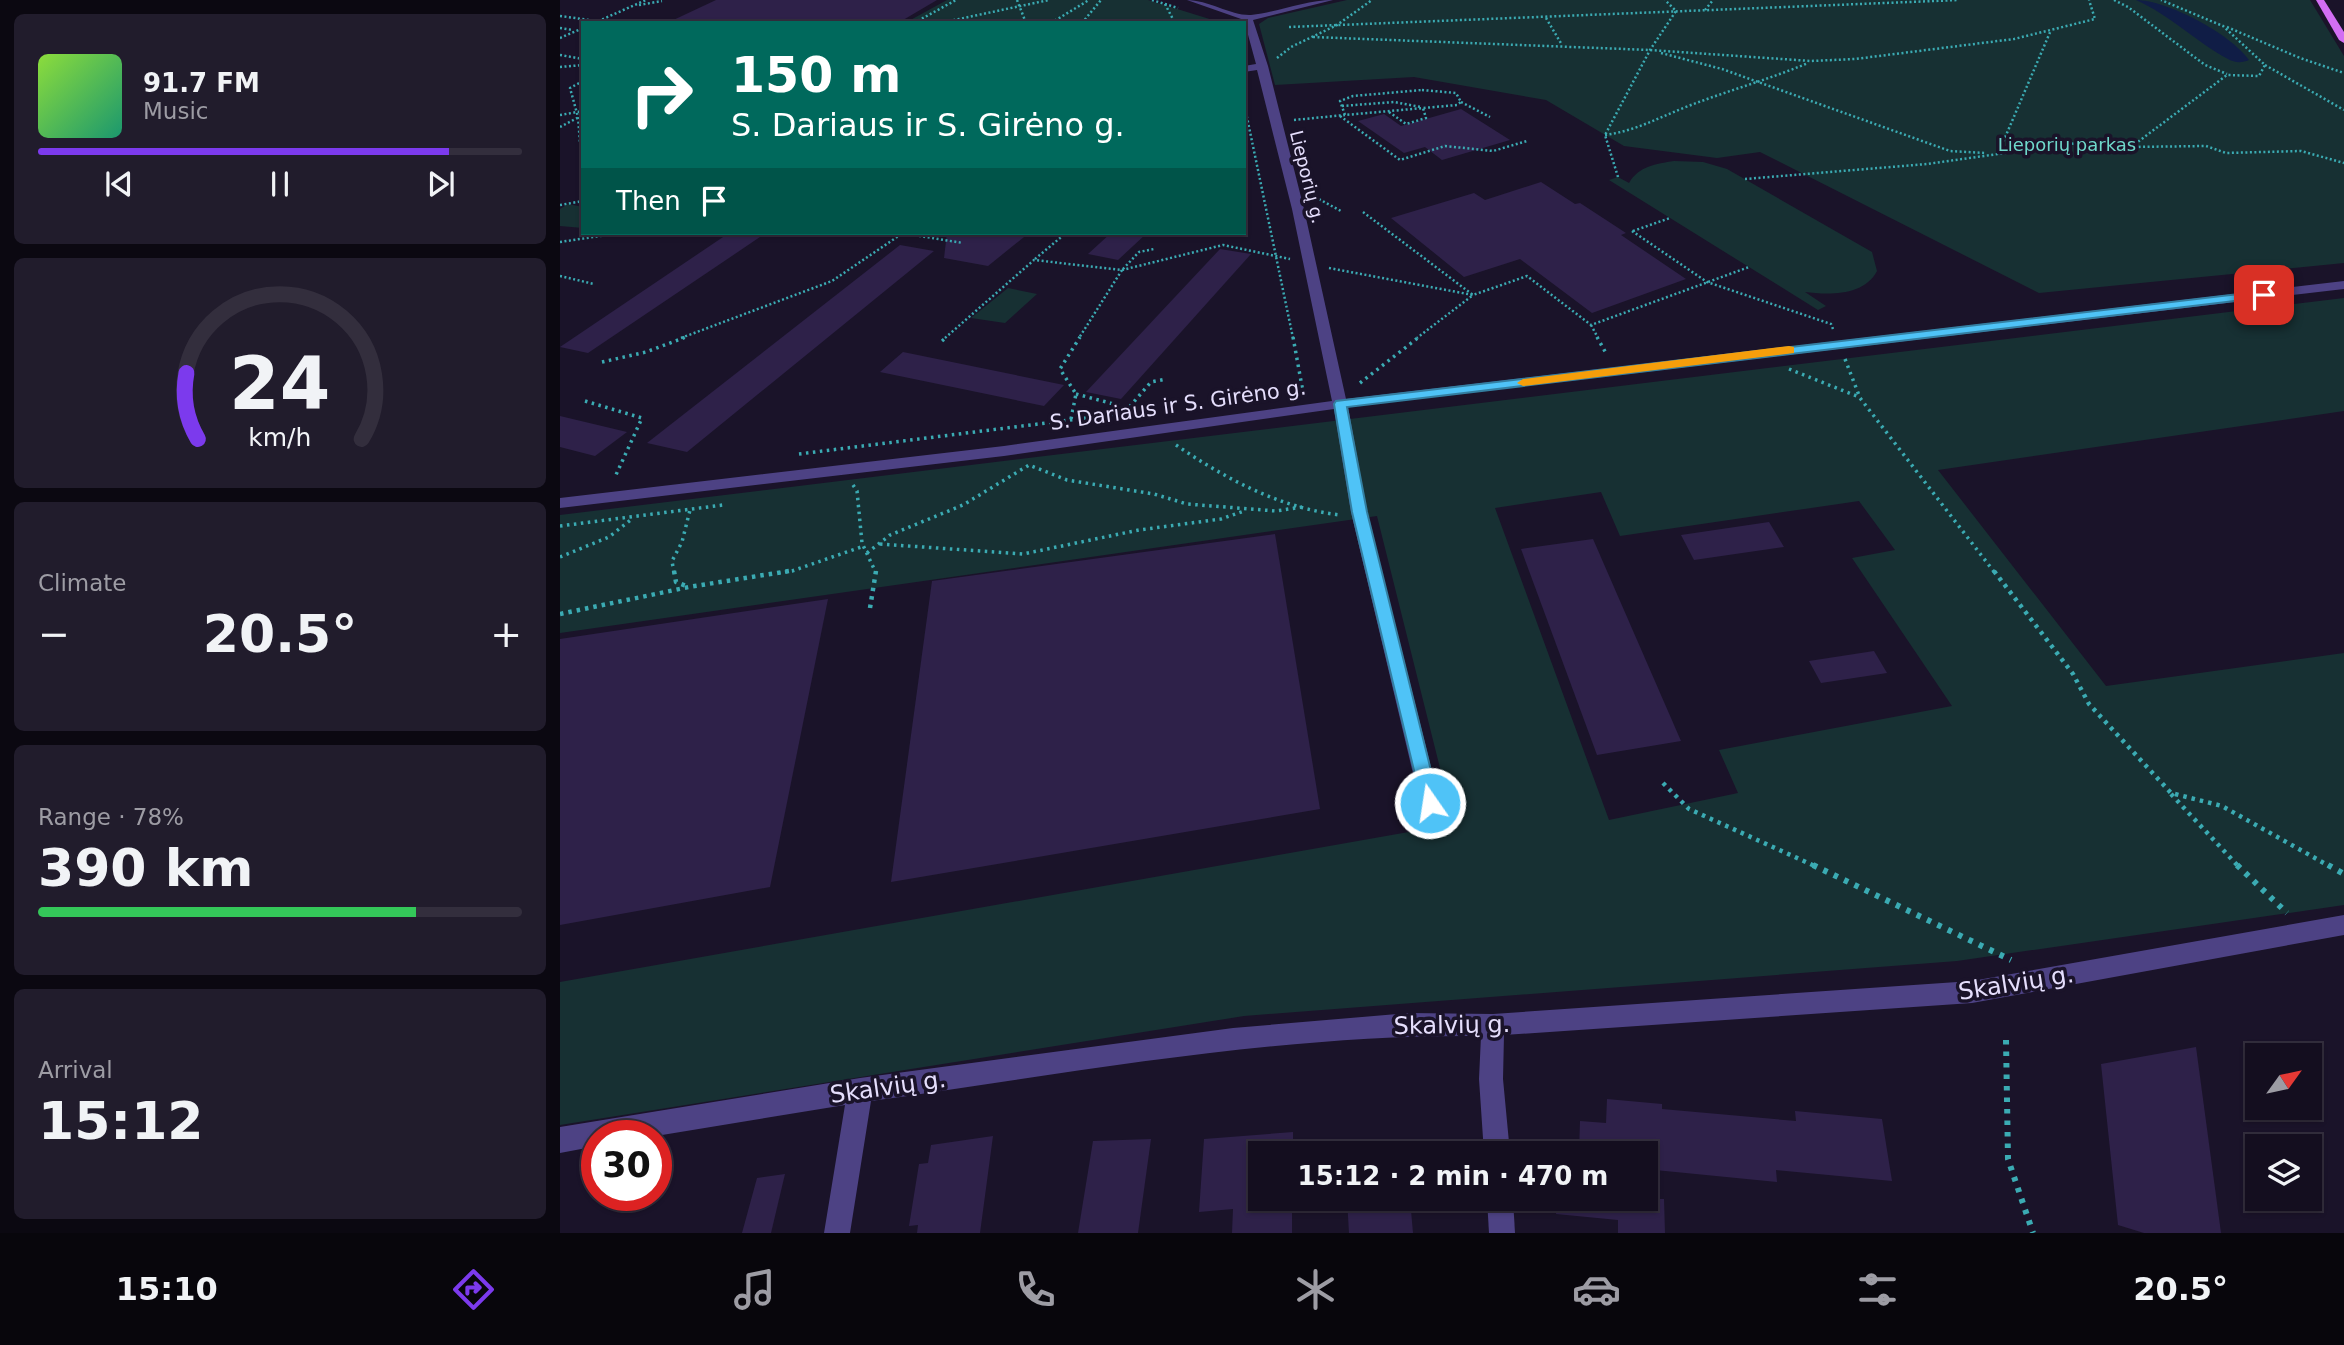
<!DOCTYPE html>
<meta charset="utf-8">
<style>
:root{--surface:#140e1f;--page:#211c2c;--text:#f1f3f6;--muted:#9d9ca4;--line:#332e3d;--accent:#7c3aed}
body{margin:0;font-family:"DejaVu Sans",sans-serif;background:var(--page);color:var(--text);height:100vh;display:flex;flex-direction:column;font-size:26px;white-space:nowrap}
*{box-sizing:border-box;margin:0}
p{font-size:23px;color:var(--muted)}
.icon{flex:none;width:38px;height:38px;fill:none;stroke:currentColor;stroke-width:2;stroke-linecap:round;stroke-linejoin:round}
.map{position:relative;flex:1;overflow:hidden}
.panel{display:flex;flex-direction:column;gap:14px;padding:14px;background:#0b0811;width:560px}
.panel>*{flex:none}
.hud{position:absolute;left:21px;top:21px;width:665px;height:214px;border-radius:0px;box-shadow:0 2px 5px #0004,0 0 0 2px var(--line);background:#00695c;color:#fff;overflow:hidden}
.needle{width:46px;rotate:57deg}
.buttons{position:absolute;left:1685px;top:1043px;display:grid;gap:14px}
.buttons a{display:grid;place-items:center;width:77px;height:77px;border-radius:0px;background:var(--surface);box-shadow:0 2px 5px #0004,0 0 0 2px var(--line);font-size:35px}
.speed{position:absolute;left:21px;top:1120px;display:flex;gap:14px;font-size:35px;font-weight:700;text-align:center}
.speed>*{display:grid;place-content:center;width:91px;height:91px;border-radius:50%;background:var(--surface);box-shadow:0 2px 5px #0004,0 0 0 2px var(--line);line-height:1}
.speed .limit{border:10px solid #d22;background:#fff;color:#111}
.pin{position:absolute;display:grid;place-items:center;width:60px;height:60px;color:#fff;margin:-30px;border-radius:14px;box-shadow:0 4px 10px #0006}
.me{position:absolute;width:77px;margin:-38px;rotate:347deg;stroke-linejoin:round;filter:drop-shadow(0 0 5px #0008)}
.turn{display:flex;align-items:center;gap:24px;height:147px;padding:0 35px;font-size:32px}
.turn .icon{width:91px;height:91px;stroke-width:2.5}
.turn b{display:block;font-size:49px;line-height:60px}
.then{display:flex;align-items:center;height:66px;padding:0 35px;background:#0003;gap:14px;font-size:26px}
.big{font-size:52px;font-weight:700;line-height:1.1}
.panel .tile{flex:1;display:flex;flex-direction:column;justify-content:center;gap:10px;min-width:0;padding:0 24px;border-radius:10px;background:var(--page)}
.panel .dial{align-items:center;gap:0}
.dial svg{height:182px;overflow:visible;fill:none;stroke:var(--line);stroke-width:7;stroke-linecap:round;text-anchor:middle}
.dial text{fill:var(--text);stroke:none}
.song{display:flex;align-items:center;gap:21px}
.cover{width:84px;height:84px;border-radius:10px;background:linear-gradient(135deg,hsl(90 70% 55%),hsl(160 70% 35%))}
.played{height:7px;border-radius:4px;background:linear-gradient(90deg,var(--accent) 85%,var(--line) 85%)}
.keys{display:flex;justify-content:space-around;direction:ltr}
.heat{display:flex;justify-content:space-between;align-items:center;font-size:38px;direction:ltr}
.charge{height:10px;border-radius:5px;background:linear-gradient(90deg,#34c759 78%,var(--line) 0)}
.trip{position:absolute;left:688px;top:1141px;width:410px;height:70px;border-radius:0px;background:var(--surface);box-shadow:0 2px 5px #0004,0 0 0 2px var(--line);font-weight:700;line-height:70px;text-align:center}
.menu{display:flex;height:112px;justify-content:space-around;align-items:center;background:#08060c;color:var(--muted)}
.menu .icon{width:49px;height:49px}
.menu .selected{color:var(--accent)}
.menu b{font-size:32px;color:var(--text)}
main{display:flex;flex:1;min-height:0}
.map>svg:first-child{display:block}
.green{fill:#173033;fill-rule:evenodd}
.water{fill:#101d46}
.building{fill:#2e2149}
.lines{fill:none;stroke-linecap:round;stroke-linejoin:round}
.path-far3{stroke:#3babb3;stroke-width:2.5;stroke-dasharray:2 2.5;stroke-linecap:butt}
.path-far2{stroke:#3babb3;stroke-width:3.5;stroke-dasharray:2.5 4.5;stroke-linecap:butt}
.path-far1{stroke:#3babb3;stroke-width:4.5;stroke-dasharray:3.5 5;stroke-linecap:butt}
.path{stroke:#3babb3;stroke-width:6;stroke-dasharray:4.5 7;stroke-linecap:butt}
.minor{fill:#4d4284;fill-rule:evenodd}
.major{fill:#d26ef3;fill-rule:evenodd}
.route{fill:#4fc3f7;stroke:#337fa1;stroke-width:2}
.slow{fill:#f59e0b}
.labels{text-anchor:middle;stroke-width:7;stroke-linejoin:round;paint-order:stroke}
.far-park-label{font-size:18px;fill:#6fd8cb;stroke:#1a1329}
.far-street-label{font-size:18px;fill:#e5defc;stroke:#1a1329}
.street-label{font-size:21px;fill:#e5defc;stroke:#1a1329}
.near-street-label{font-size:24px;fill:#e5defc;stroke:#1a1329}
</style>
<main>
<section class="panel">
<div class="tile">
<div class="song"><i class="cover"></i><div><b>91.7 FM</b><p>Music</p></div></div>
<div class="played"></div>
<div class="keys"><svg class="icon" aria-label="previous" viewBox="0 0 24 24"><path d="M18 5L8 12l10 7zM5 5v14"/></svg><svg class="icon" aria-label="pause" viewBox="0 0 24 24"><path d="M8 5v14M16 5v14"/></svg><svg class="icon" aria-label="next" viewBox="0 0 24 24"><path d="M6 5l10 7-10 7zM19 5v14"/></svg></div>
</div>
<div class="tile dial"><svg viewBox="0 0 100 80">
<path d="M14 69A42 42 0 1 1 86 69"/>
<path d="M14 69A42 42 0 0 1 9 40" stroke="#7c3aed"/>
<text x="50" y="56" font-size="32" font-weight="700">24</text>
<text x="50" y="72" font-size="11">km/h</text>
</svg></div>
<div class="tile"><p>Climate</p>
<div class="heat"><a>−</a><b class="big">20.5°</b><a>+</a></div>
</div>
<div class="tile"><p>Range · 78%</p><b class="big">390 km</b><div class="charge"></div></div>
<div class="tile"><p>Arrival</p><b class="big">15:12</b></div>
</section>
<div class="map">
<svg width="1784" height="1233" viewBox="0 0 1784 1233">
<rect width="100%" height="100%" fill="#1a1329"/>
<g class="green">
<polygon points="387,0 588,0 656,21 345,23"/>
<polygon points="787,0 1750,0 1784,56 1784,263 1479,293 1200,152 1157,158 1064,146 986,100 854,77 715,85 699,24 708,18"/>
<path d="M 1114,161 L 1143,162 L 1167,169 L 1312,252 L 1317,271 C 1304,296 1269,295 1245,292 L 1266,306 L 1258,310 L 1049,180 L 1058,177 L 1069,183 C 1079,166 1096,164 1114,161 Z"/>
<polygon points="8,204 23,207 23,228 0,226 0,209"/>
<polygon points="448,288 477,294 445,323 411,318"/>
<path d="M 1784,298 L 1784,411 L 1378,470 L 1546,686 L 1784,653 L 1784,905 L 1397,961 L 684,1016 L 0,1125 L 0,982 L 894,824 L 817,516 L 0,633 L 0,515 ZM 1041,492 L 1060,536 L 1299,501 L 1335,550 L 1292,558 L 1392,706 L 1159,750 L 1178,793 L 1049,820 L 935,508 Z"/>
</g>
<path class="water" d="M 1576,0 C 1607,0 1671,34 1689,60 C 1682,63 1675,63 1668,59 C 1636,42 1610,15 1576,0 Z"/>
<g class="building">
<polygon points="156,0 377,0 338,23 107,23"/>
<polygon points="901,109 950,140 882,160 865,147 844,153 798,121 824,114 841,126"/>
<polygon points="981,182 1015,204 1020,203 1066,233 1061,235 1126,279 1032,313 960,259 904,277 831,218 914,193 925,200"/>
<polygon points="169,233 206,233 28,353 0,347"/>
<polygon points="387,233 469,233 428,266 384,258"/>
<polygon points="551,233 587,233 558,260 528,254"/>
<polygon points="340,245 374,251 127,452 87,443"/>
<polygon points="660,249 691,254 561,399 526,392"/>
<polygon points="343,352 504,385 484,406 320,372"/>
<polygon points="0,416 67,432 35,456 0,447"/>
<polygon points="1209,522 1224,547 1134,560 1121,535"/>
<polygon points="715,534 760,809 331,882 372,581"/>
<polygon points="1033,539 1121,741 1037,755 961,549"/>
<polygon points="268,599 210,887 0,925 0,639"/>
<polygon points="1314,651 1327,673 1261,683 1249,661"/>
<polygon points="1636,1047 1661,1233 1584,1233 1558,1225 1541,1064"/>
<polygon points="1047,1099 1102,1104 1102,1109 1236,1121 1235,1111 1322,1119 1332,1181 1216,1170 1217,1182 1085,1169 1085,1153 1019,1153 1020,1121 1046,1123"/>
<polygon points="733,1132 733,1153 700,1153 700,1199 732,1199 732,1233 672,1233 673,1209 639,1212 644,1139"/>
<polygon points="433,1136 420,1233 357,1233 358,1225 349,1226 359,1164 368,1163 371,1145"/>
<polygon points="591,1139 578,1233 518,1233 533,1141"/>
<polygon points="225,1174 211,1233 182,1233 197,1178"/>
<polygon points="787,1199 850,1199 853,1233 789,1233"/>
<polygon points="997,1199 1104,1199 1105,1233 1058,1233 1058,1220 996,1214"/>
</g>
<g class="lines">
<g class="path-far3">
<polyline points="457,0 466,23"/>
<polyline points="592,0 618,8"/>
<polyline points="1554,0 1568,7 1645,65 1667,74"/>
<polyline points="605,4 615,23"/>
<polyline points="79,5 102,1"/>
<polyline points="1145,10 1153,0"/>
<polyline points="0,16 37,21"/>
<polyline points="986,18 1002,45"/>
<polyline points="34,23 86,0"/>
<polyline points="354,23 396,0"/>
<polyline points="380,23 489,0"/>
<polyline points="491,23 529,0"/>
<polyline points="522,23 541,0"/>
<polyline points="729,27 1399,0"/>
<polyline points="1667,27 1740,58 1784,73"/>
<polyline points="0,28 13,30"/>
<polyline points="753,37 1090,50 1251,61 1295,59 1454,39 1535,19 1529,0"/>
<polyline points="0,38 23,28"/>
<polyline points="1101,53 1162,69 1390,151 1426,153"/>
<polyline points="0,55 23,59"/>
<polyline points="717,58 731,47 777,25 812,0"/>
<polyline points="1705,65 1784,110"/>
<polyline points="0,67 23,65"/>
<polyline points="23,81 10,88 18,117 20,143 23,144"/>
<polygon points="862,90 896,93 901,102 897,105 785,115 780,101 793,96"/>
<polyline points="901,102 930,117"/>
<polyline points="684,103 733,338"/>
<polyline points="782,106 834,102 861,107"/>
<polyline points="829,112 846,124 866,118 863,108"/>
<polyline points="0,115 23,111"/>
<polyline points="780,116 840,160 885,146 933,151 967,141"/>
<polyline points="734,120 785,115"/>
<polyline points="0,127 23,115"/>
<path d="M 1045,135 C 1076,131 1102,116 1131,105 C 1170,90 1210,79 1248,63"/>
<polyline points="1571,147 1667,75 1699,76 1705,65 1663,26 1601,0"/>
<polyline points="1438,154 1491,30"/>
<polyline points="1058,177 1045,135 1090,50 1116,11 1105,0"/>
<polyline points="1185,179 1367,164 1524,142 1570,147 1646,146 1666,153 1741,151 1784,163"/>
<polyline points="755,197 781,211"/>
<polyline points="0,205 23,201"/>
<polyline points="803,212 913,295 967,276 1031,325 1189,267"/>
<polyline points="1072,231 1147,282 1271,324 1273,329"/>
<polyline points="1073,231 1110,218"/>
<polyline points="341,233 403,243"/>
<polyline points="0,242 60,233"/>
<polyline points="475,259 506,233"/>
<polyline points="769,268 913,295 857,338"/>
<polyline points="563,269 579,252 594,249"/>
<polyline points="562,270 663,245 730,259"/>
<polyline points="0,276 34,284"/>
<polyline points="1031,325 1038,338"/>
<polyline points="121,338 272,281 343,233"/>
<polyline points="385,338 474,260 562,270 519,338"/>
</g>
<g class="path-far2">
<polyline points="733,337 743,392"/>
<polyline points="1037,337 1047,355"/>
<polyline points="382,341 387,337"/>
<polyline points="1285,359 1300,398 1435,573"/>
<polyline points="42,362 86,352 126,337"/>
<polyline points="1229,369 1299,397"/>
<polyline points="800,383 859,337"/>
<polyline points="516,394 569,408"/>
<polyline points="25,401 82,418 55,477"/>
<polyline points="565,412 591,382 606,379"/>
<polyline points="511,419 516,394 500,369 520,337"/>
<path d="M 616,445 C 666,479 720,508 780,515"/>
<polyline points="239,454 582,411"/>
<polyline points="293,485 297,491 302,543 316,573"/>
<polyline points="0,526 163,505"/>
<polyline points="320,544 463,554 579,530 661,519 684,511"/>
<polyline points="307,553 330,535 403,505 469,465 507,480 594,494 627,504 716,511 742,507"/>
<polyline points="0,557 49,537 73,518"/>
<polyline points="114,573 112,561 122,542 130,510"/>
<polyline points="218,573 232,571 304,546"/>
</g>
<g class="path-far1">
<polyline points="114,571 116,582 129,587"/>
<polyline points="1434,571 1513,674 1529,704 1611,793 1662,806 1771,867"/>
<polyline points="310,608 316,571"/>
<polyline points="0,614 129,587 229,571"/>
<polyline points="1103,783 1129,809 1257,867"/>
<polyline points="1611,794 1679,867"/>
</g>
<g class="path">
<polyline points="1253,865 1451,960"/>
<polyline points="1677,865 1727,913"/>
<polyline points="1768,865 1784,874"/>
<polyline points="1446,1040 1448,1159 1473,1233"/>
</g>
<g class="minor">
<path d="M 627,0 C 648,0 672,16 691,15 C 719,12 745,0 773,0 L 693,20 L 708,66 L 744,209 L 786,399 L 1784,281 L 1784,289 L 788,407 L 807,512 L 880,803 L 877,809 L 870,811 L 863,809 L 860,803 L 791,512 L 774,409 L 444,456 L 0,508 L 0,498 L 444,446 L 772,401 L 732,209 L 697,70 L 684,72 L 684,66 L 696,64 L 684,20 Z"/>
<path d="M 1784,915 L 1784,935 L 1412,1003 L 944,1035 L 943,1079 L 950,1153 L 924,1153 L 919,1079 L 921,1036 C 717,1034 512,1073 311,1101 L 290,1233 L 264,1233 L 285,1105 L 96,1136 L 37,1136 L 37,1146 L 0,1153 L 0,1127 L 300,1078 L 673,1028 L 849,1013 L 933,1014 L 1412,981 Z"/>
<polygon points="927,1199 953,1199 955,1233 929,1233"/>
</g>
<polygon class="major" points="1756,0 1764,0 1784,32 1784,43 1779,40"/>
</g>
<polygon class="route" points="1704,291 1710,295 1708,297 787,407 807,512 879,803 876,808 870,811 863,808 792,512 774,404 776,401"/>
<polygon class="slow" points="1229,346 1234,347 1234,353 963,386 957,383 963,379"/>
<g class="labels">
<g class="far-park-label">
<text x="1507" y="151">Lieporių parkas</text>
</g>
<g class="far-street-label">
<text transform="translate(747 177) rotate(76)" y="6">Lieporių g.</text>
</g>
<g class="street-label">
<text transform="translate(618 405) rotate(-8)" y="7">S. Dariaus ir S. Girėno g.</text>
</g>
<g class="near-street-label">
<text transform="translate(1456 983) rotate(-9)" y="8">Skalvių g.</text>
<text transform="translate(892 1025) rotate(-1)" y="8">Skalvių g.</text>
<text transform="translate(328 1087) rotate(-8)" y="8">Skalvių g.</text>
</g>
</g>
</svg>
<div class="buttons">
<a><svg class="needle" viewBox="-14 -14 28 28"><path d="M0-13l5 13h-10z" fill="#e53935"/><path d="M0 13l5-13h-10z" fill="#9d9ca4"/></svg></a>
<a><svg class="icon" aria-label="layers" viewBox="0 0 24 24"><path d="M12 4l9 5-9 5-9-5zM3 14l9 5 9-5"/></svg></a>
</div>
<div class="speed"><div class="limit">30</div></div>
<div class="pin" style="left:1704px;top:295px;background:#d93025"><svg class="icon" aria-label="arrive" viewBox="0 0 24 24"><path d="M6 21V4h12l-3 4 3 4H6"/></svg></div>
<svg class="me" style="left:870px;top:803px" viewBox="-20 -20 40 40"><circle r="17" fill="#4fc3f7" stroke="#fff" stroke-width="3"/><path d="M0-11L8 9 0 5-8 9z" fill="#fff"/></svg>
<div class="trip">15:12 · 2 min · 470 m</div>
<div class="hud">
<div class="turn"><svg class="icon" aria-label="right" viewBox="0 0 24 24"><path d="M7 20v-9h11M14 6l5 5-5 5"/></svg><div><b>150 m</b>S. Dariaus ir S. Girėno g.</div></div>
<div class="then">Then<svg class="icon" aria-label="arrive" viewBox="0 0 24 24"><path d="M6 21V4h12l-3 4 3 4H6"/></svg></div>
</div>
</div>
</main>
<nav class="menu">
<b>15:10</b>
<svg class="icon selected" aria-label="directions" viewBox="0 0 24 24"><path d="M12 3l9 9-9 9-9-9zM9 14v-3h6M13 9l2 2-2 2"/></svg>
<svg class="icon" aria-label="music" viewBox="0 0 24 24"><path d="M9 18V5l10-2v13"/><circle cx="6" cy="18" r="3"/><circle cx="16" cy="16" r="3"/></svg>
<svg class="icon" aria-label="phone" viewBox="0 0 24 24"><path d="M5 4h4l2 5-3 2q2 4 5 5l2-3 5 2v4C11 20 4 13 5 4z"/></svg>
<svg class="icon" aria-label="climate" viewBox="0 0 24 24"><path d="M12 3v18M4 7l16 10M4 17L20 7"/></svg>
<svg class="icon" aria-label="car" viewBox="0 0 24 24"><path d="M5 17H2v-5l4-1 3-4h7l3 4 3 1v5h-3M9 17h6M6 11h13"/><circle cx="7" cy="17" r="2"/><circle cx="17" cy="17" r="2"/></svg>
<svg class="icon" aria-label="filters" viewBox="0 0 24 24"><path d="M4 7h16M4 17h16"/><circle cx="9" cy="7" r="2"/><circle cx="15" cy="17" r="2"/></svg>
<b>20.5°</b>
</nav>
